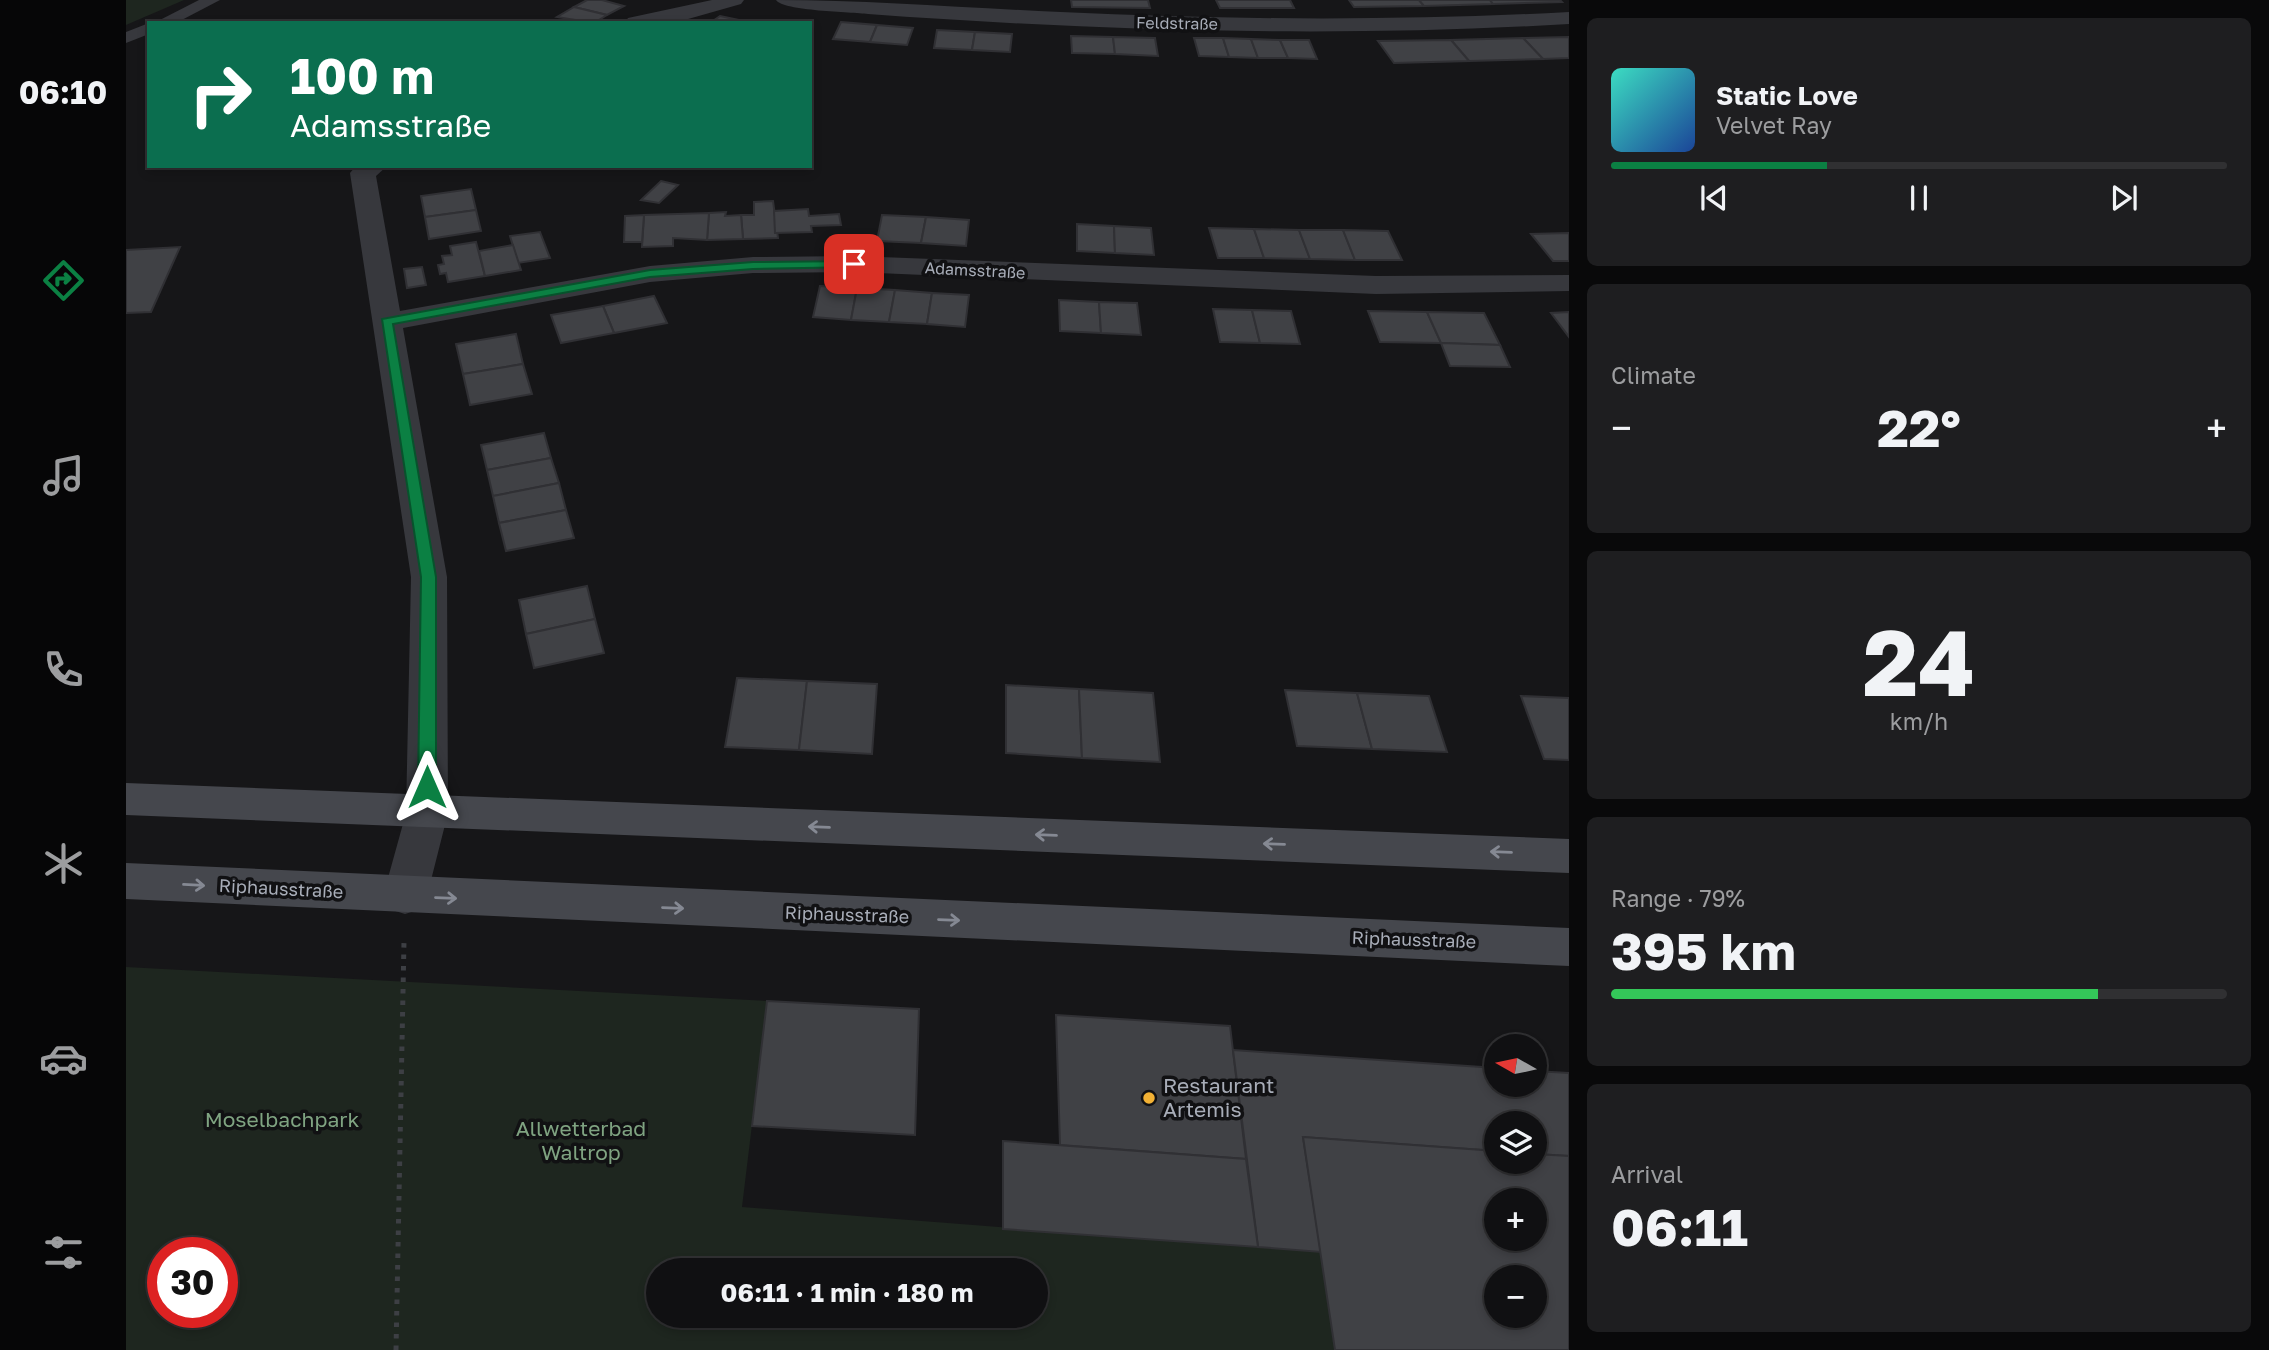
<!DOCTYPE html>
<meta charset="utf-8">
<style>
:root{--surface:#101012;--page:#1e1e20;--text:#f1f3f6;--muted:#9c9d9f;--line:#303032;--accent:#0b8043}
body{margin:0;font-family:"Golos Text",sans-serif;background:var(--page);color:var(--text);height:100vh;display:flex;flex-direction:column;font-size:26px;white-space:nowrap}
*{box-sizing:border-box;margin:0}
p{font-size:23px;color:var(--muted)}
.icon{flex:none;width:38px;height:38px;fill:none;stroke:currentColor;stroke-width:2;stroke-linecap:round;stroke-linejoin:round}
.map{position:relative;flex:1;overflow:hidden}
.details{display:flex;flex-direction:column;gap:18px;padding:18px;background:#09090a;width:700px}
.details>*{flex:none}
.banner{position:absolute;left:21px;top:21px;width:665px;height:147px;border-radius:0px;box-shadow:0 4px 10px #0003,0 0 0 2px var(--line);background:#0b6e4f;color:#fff;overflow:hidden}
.needle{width:46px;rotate:279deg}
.buttons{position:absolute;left:1358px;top:1034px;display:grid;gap:14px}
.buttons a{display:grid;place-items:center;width:63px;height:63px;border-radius:50%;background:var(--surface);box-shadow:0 4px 10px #0003,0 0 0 2px var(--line);font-size:35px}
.speed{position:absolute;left:21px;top:1237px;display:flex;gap:14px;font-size:35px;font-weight:700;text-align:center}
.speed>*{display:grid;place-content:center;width:91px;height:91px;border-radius:50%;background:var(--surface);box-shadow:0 4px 10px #0003,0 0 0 2px var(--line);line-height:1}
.speed .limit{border:10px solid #d22;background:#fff;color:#111}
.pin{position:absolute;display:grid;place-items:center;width:60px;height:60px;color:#fff;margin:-30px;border-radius:14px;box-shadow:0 4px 10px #0006}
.me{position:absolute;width:77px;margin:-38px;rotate:0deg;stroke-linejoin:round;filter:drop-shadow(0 0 5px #0008)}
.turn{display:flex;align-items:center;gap:24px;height:147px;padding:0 28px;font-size:32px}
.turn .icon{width:91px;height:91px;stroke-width:2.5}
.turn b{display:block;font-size:49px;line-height:60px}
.big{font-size:52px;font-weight:700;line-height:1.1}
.details .card{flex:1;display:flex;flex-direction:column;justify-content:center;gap:10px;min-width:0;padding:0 24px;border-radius:10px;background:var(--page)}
.details .dial{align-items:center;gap:0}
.dial b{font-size:91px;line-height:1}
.song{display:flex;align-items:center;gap:21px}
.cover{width:84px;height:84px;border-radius:10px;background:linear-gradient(135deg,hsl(170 70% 55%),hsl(220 70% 35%))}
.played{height:7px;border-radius:4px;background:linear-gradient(90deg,var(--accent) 35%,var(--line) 35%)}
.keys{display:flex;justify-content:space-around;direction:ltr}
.heat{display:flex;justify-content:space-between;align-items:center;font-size:38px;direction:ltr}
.charge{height:10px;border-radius:5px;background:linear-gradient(90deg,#34c759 79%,var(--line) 0)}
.trip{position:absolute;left:520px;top:1258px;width:402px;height:70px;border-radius:35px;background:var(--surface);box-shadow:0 4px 10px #0003,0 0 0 2px var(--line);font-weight:700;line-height:70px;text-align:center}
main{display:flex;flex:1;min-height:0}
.tab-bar{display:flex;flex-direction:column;width:126px;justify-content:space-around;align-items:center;background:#060607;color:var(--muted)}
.tab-bar .icon{width:49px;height:49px}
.tab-bar .on{color:var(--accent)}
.tab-bar b{font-size:32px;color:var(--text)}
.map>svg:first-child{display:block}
.green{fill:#1e261f;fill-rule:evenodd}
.building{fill:#404145;stroke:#303034;stroke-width:2;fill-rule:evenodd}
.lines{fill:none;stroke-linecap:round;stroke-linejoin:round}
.path{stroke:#3d3f44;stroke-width:5;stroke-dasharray:4.5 7;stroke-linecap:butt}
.lane{fill:#37383d;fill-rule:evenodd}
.street{fill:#37383d;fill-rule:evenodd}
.secondary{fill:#45474d;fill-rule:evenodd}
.oneway{stroke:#858993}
.route{fill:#0b8043;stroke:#07532c;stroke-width:2}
.poi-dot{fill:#f2b134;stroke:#111113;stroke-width:2.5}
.labels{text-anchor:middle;stroke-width:7;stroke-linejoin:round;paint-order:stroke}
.far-street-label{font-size:16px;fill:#a8adb8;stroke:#111113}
.street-label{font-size:18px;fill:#a8adb8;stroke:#111113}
.near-poi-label{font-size:21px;fill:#a8adb8;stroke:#111113;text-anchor:start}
.near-park-label{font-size:21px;fill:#7fa381;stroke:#111113}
</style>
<main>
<nav class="tab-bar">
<b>06:10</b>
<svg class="icon on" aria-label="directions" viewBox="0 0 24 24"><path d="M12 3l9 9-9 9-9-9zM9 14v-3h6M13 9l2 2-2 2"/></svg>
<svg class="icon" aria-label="music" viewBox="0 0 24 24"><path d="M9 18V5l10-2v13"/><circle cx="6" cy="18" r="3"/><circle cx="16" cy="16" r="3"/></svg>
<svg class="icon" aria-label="phone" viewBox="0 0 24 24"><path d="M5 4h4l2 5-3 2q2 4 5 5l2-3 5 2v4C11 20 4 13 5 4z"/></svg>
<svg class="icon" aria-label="climate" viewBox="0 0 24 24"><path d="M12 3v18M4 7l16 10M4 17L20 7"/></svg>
<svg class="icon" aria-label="car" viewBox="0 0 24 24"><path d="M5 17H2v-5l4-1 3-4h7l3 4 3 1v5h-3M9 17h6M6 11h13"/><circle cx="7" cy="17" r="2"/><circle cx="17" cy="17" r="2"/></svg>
<svg class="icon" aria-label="filters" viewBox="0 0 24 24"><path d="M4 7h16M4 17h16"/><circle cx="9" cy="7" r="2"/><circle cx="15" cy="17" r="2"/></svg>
</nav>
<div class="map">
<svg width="1443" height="1350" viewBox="0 0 1443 1350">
<rect width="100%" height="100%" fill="#161618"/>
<g class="green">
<polygon points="0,0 58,0 0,25"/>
<path d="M 0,967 L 641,1001 L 616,1207 L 1195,1252 L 1209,1350 L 0,1350 ZM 37,1253 L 96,1253 L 96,1312 L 37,1312 ZM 532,1270 L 910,1270 L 910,1316 L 532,1316 Z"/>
</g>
<g class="building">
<polygon points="461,0 476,0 498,6 481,15 448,7"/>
<polygon points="945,0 1022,0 1024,8 946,7"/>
<polygon points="1090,0 1164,0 1168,8 1094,8"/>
<polygon points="1223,0 1293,0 1298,6 1228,7"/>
<polygon points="1293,0 1364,0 1367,4 1298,6"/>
<polygon points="1364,0 1434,0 1436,2 1367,4"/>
<polygon points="448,7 481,15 468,23 431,17"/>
<polygon points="594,16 627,23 584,23"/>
<polygon points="715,22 751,25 744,42 707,39"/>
<polygon points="751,25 787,28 781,45 744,42"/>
<polygon points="811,30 849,32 846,50 808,48"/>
<polygon points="849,32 886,34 884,52 846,50"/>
<polygon points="945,36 987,37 989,54 946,53"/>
<polygon points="987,37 1029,38 1032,56 989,54"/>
<polygon points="1443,37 1443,58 1417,59 1397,38"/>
<polygon points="1068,38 1097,38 1103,57 1073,56"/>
<polygon points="1097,38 1125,39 1132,58 1103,57"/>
<polygon points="1397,38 1417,59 1343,61 1325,40"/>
<polygon points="1125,39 1154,40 1162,58 1132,58"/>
<polygon points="1154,40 1183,40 1191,59 1162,58"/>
<polygon points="1325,40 1343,61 1268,63 1252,41"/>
<polygon points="535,181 552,185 533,203 515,200"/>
<polygon points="345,189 350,210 299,217 295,196"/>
<polygon points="647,201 652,238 617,239 615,215 628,215 628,202"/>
<polygon points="682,209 683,216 713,214 715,225 685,226 686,232 649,233 648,211"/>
<polygon points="350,210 355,231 303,239 299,217"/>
<polygon points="600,212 599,216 615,215 617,239 581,240 583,213"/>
<polygon points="583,213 581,240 547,238 547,246 516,247 518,215"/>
<polygon points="518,215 516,242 498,242 499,216"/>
<polygon points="756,215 800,217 795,243 751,241"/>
<polygon points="800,217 843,220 840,246 795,243"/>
<polygon points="951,224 988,226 989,253 951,251"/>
<polygon points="988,226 1025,228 1028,255 989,253"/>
<polygon points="1083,228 1128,229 1138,258 1092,258"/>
<polygon points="1128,229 1173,230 1184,259 1138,258"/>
<polygon points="1173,230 1217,230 1229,260 1184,259"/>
<polygon points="1217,230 1262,231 1276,260 1229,260"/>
<polygon points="414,232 424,258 392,263 384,236"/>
<polygon points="1443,233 1443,261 1427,261 1405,234"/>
<polygon points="350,242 359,276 322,282 320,273 314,274 312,265 318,264 316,256 326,255 324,246"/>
<polygon points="387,245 395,270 359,276 353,251"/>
<polygon points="54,247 25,312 0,313 0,250"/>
<polygon points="296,267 300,285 281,288 278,269"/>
<polygon points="694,286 731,288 725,320 687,317"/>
<polygon points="731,288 769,290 763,322 725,320"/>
<polygon points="769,290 806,293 801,324 763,322"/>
<polygon points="806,293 843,295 839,327 801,324"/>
<polygon points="528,296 541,323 488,333 477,306"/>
<polygon points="933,300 973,302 975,333 934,331"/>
<polygon points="973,302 1011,303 1015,335 975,333"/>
<polygon points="477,306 488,333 435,343 425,315"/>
<polygon points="1087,309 1126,310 1134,343 1094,342"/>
<polygon points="1126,310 1165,311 1174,344 1134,343"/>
<polygon points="1242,311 1301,312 1315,343 1254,342"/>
<polygon points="1301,312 1358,313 1374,345 1315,343"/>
<polygon points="1443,312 1443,337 1425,313"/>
<polygon points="390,334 397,364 337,374 330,344"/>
<polygon points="1315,343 1374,345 1384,367 1324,366"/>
<polygon points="397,364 406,394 344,405 337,374"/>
<polygon points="418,433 425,458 361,470 355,445"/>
<polygon points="425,458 433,483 367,496 361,470"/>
<polygon points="433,483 440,510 373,523 367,496"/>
<polygon points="440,510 448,538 380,551 373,523"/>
<polygon points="461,586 469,619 400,634 393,600"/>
<polygon points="469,619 478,653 408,668 400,634"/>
<polygon points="611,678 681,681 673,750 599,747"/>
<polygon points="681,681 751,684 746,754 673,750"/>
<polygon points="880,685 953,689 956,758 880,753"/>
<polygon points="953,689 1027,693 1034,762 956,758"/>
<polygon points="1159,690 1231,693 1246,749 1171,746"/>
<polygon points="1231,693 1303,696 1321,752 1246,749"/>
<polygon points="1395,696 1443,698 1443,760 1418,759"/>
<polygon points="641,1001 793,1009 789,1135 626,1126"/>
<polygon points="930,1015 1104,1026 1120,1159 934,1145"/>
<polygon points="1107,1050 1370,1068 1370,1085 1409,1085 1409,1071 1443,1073 1443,1156 1409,1154 1409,1124 1370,1124 1370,1151 1177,1137 1195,1252 1132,1247"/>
<path d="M 1177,1137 L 1370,1151 L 1370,1162 L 1409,1162 L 1409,1154 L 1443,1156 L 1443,1350 L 1209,1350 ZM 1370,1200 L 1409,1200 L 1409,1239 L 1370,1239 ZM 1370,1278 L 1409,1278 L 1409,1316 L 1370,1316 Z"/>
<polygon points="877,1141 1120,1159 1132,1247 877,1229"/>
</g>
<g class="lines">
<polyline class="path" points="270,1350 278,941"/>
<g class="lane">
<polygon points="73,0 94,0 50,23 28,23"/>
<polygon points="23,23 23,34 0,43 0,32"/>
</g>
<g class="street">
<polygon points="586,0 618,0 615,4 548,23 499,23 502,18"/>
<path d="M 650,0 C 745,0 840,8 935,12 C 1104,20 1274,21 1443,12 L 1443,24 C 1210,38 975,31 742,14 C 726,12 657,11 650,0 Z"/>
<polygon points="230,166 261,166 250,176 274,311 524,266 627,257 728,256 1250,276 1443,275 1443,291 1250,294 728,272 627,273 524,282 277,328 321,577 322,813 301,896 295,909 279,914 263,909 257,896 280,813 285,577 224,173"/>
</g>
<g class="secondary">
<polygon points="0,783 1443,839 1443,873 0,815"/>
<polygon points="0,863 1443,928 1443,966 0,899"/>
</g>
</g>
<defs><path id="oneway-shaft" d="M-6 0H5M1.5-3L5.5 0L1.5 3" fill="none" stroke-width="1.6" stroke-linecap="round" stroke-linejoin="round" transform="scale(1.75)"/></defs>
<g class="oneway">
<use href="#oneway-shaft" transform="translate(693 827) rotate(-178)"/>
<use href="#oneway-shaft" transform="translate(920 835) rotate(-178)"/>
<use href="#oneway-shaft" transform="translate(1148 844) rotate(-178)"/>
<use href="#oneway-shaft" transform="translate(1375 852) rotate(-178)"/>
<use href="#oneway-shaft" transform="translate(68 885) rotate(3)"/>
<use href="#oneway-shaft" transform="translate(320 898) rotate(2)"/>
<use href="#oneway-shaft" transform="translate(547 908) rotate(2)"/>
<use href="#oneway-shaft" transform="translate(823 920) rotate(2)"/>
</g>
<polygon class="route" points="728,261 732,262 732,267 627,269 524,277 267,324 310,577 310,787 301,793 295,791 292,787 295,577 256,319 524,270 627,262"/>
<circle class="poi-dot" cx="1023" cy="1098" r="7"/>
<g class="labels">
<g class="far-street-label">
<text transform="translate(1051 23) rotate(1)" y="6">Feldstraße</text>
<text transform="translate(849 270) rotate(3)" y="6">Adamsstraße</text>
</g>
<g class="street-label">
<text transform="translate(155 889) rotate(3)" y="6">Riphausstraße</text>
<text transform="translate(721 915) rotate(2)" y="6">Riphausstraße</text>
<text transform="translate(1288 940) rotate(2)" y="6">Riphausstraße</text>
</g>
<g class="near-poi-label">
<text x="1037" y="1093">Restaurant<tspan x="1037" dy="24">Artemis</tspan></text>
</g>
<g class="near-park-label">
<text x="156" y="1127">Moselbachpark</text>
<text x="455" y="1136">Allwetterbad<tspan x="455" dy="24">Waltrop</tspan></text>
</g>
</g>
</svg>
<div class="buttons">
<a><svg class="needle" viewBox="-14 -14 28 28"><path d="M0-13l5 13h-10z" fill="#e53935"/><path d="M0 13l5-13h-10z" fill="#9c9d9f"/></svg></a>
<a><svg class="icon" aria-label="layers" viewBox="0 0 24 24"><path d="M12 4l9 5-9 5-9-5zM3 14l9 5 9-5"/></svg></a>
<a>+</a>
<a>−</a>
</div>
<div class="speed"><div class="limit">30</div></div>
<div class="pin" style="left:728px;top:264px;background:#d93025"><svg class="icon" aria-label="arrive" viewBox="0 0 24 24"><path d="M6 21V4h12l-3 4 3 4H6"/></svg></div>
<svg class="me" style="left:301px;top:787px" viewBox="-20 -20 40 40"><path d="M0-17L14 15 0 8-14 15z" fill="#0b8043" stroke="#fff" stroke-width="4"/></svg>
<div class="trip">06:11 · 1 min · 180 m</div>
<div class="banner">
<div class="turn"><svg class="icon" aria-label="right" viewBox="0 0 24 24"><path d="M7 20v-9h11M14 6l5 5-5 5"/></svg><div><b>100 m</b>Adamsstraße</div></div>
</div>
</div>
<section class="details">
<div class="card">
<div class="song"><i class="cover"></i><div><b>Static Love</b><p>Velvet Ray</p></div></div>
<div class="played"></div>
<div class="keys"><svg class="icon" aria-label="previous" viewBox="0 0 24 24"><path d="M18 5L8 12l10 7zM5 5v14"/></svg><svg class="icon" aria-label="pause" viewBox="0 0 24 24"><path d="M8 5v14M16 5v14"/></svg><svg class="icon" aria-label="next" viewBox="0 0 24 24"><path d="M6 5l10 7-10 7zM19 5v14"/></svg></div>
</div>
<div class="card"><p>Climate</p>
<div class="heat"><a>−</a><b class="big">22°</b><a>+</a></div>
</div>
<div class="card dial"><b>24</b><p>km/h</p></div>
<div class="card"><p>Range · 79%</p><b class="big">395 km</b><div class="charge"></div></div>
<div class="card"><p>Arrival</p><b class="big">06:11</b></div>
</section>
</main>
